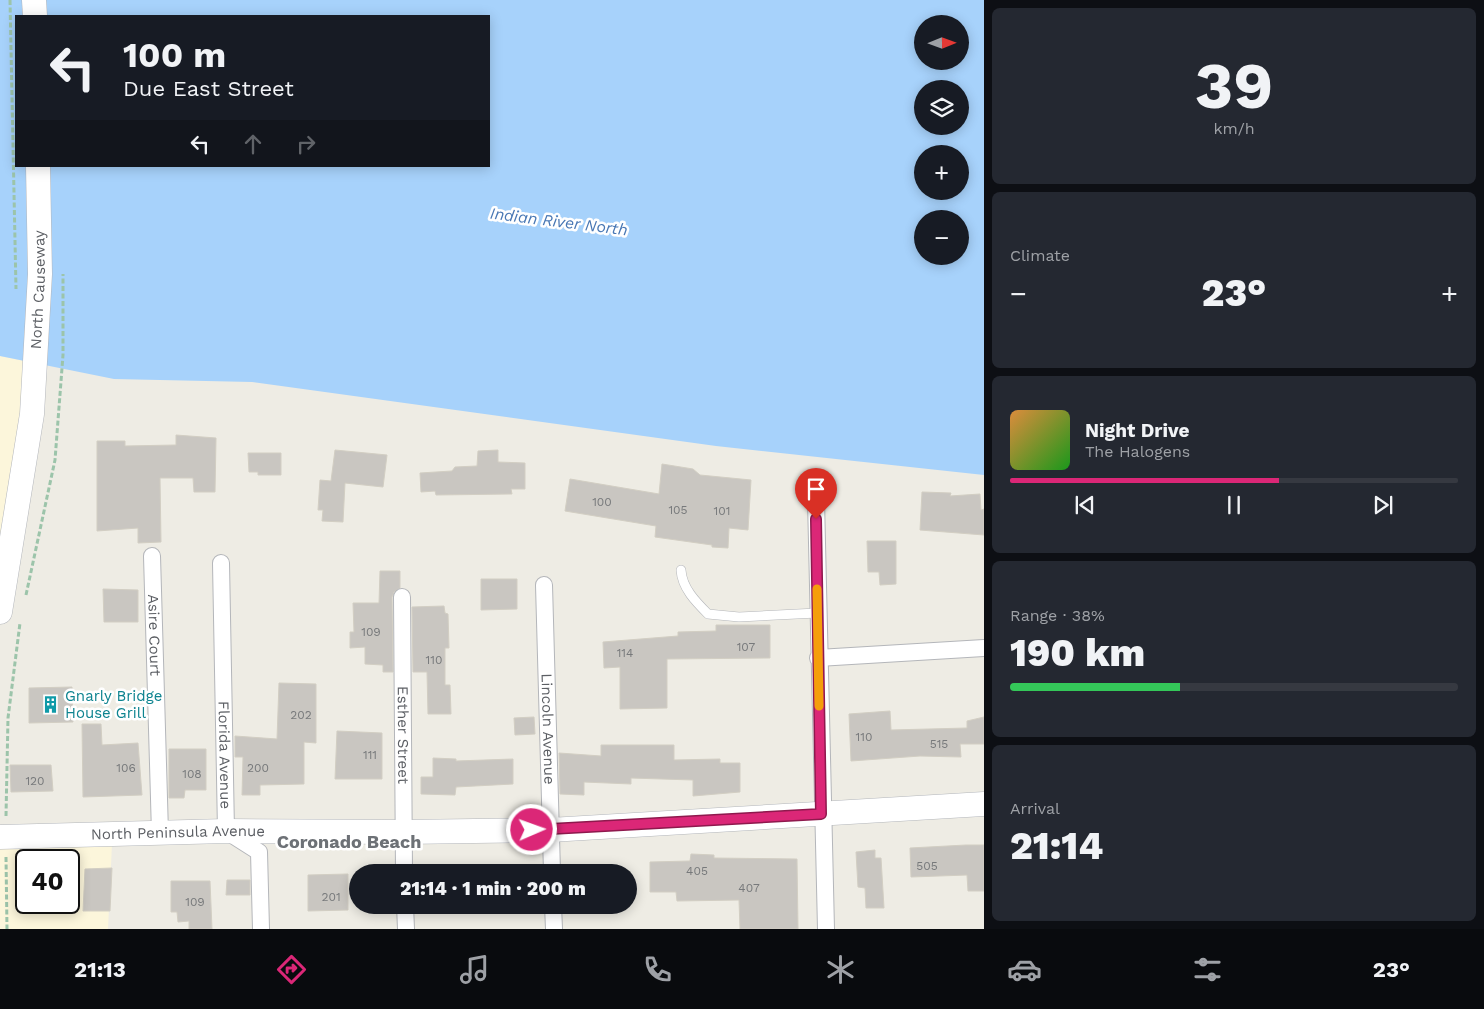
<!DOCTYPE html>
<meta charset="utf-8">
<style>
:root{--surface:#171b24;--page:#242831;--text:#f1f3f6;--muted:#9ea1a6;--line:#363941;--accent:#db2777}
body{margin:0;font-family:"Work Sans",sans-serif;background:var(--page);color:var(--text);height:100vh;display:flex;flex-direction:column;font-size:19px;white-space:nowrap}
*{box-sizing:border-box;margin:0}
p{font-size:16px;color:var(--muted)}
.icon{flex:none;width:28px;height:28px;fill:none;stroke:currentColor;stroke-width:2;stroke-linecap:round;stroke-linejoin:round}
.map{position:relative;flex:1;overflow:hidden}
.details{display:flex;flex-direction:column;gap:8px;padding:8px;background:#0d0f14;width:500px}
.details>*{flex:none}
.banner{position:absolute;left:15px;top:15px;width:475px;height:152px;border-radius:0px;box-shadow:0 2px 12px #0003;background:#171b24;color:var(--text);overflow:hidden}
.needle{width:32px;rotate:89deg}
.tools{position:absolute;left:914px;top:15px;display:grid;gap:10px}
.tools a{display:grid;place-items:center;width:55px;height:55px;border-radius:50%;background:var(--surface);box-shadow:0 2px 12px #0003;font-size:25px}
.speed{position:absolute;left:15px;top:849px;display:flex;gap:10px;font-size:25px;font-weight:700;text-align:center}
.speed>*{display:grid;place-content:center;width:65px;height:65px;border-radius:50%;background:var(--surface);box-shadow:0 2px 12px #0003;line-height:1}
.speed .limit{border:2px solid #111;border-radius:8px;background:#fff;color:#111}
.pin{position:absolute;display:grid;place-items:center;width:42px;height:42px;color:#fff;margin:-51px -21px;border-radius:50% 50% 50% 0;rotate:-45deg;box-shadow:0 0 5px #0007}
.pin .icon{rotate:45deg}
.me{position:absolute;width:55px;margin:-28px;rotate:88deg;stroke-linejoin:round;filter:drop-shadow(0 0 4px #0008)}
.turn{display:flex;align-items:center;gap:18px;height:105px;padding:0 25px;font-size:22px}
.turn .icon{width:65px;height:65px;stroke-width:2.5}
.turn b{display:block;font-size:35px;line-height:42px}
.lanes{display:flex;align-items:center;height:48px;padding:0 25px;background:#0003;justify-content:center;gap:25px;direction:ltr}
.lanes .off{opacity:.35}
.big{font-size:38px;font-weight:800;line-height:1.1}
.details .widget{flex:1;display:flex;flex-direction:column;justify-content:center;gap:8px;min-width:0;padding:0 18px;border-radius:8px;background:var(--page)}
.details .dial{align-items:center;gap:0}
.dial b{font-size:65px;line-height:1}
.song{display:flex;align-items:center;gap:15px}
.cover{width:60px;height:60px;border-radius:8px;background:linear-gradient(135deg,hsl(30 70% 55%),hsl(120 70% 35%))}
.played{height:5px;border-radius:2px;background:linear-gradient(90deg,var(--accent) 60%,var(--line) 60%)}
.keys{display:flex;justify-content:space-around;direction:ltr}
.heat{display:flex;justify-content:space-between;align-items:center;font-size:28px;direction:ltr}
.charge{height:8px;border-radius:4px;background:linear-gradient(90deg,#34c759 38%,var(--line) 0)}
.trip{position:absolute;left:349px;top:864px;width:288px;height:50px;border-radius:25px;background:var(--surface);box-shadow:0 2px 12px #0003;font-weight:800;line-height:50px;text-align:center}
.menu{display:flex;height:80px;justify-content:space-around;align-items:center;background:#090b0e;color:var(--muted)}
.menu .icon{width:35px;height:35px}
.menu .active{color:var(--accent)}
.menu b{font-size:22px;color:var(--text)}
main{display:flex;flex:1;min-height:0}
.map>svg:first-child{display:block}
.commercial{fill:#fcf6db;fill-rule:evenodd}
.water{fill:#a7d2fb;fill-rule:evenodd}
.building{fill:#c9c6c1;stroke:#d2cec3}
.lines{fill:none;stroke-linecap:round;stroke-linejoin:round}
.lane-casing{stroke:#b4b6ba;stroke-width:10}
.street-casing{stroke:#b4b6ba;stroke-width:18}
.secondary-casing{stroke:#b3b6bb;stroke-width:25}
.path{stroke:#9cc4aa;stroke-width:3;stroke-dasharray:5 2.5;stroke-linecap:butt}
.lane{stroke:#fff;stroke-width:9}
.street{stroke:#fff;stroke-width:16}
.secondary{stroke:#fff;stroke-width:24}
.route-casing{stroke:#8e194d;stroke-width:12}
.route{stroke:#db2777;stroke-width:9}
.slow{stroke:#f59e0b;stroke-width:9}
.labels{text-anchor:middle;stroke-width:5;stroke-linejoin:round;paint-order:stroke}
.number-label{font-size:12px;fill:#77797b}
.street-label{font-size:15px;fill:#5c5f64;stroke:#fff}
.culture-label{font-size:15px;fill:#0d838f;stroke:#fff;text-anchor:start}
.water-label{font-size:16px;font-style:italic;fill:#4877b4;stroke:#fff}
.quarter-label{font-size:18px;font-weight:bold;fill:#6d7176;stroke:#fff}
</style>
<main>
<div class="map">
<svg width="984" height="929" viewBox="0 0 984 929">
<rect width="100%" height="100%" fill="#eeece4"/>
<g class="commercial">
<polygon points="0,356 38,364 0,612"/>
<path d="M 112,844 L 108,929 L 0,929 L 0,847 ZM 26,860 L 69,860 L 69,902 L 26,902 Z"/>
</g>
<path class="water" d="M 0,0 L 984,0 L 984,475 L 716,446 L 252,382 L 114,379 L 0,356 ZM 16,16 L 489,16 L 489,166 L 16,166 ZM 922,24 L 960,24 L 960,61 L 922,61 ZM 922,89 L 960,89 L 960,126 L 922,126 ZM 922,154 L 960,154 L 960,191 L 922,191 ZM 922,219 L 960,219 L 960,256 L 922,256 Z"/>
<g class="building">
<polygon points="176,435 216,438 215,492 194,492 193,478 160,478 161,542 138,543 138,528 97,531 97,441 125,441 125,446 176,445"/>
<polygon points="335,450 387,455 383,487 345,483 343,522 322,521 323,510 318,510 320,480 331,481"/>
<polygon points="498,450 498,462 525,463 525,489 511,489 512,494 436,495 435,491 421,492 420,473 452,471 455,467 477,466 478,451"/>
<polygon points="248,453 281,453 281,475 258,475 258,472 249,472"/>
<polygon points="662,464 693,469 700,475 751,480 748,530 729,528 728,548 712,547 712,545 655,537 656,526 565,511 570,479 659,494"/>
<polygon points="922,492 951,493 950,496 980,494 981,510 984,509 984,535 920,530"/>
<polygon points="867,541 896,541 896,584 880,585 879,572 868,572"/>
<polygon points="380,571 400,571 400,588 394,592 392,597 393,672 383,672 383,665 365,664 365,647 350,648 350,632 354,632 353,603 379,603"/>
<polygon points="481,579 517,579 517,609 481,610"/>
<polygon points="103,589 138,590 138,622 104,622"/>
<polygon points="444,606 445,613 448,614 449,648 445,648 445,685 450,685 451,714 428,714 427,672 413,672 412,607"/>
<polygon points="716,625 770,625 770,658 667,659 667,708 620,709 620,667 604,668 603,642 678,636 678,632 716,631"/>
<polygon points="279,683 316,684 316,743 304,742 304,784 260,785 260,795 242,795 243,757 235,757 235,736 277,739"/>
<polygon points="72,687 73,722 29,723 29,688"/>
<polygon points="890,711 891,730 967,728 967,721 984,717 984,744 960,744 961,757 920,756 851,761 849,714"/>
<polygon points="534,717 535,734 515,735 514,718"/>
<polygon points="82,724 101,724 102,745 138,743 142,795 83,797"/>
<polygon points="337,731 382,733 382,779 335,779"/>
<polygon points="601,745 674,745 674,760 720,759 720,763 740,763 740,792 693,796 693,780 631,778 631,784 584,782 584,795 560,794 559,753 601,756"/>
<polygon points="169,749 206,749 206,790 185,790 184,798 169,798"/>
<polygon points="433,758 456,759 456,761 513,759 513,784 456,787 455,795 421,794 421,777 433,777"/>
<polygon points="10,765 51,765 53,791 11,792"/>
<polygon points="966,845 984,845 984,891 968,891 967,875 911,877 910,848"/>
<polygon points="875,850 875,858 881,858 884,908 866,908 865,888 858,887 856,852"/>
<polygon points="691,854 714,855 714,858 797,859 798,929 740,929 739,900 677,901 676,892 650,892 650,862 690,861"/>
<polygon points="112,868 110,911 83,911 85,869"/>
<polygon points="348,874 348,910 308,911 308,875"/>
<polygon points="227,880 250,880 250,895 226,895"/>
<polygon points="171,881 210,881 212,929 189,929 189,921 178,922 177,912 171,912"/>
</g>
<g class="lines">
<defs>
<path id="lane" d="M 681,570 C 682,588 696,602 708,614 L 739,617 L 817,613"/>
<g id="street">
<polyline points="816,500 826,929"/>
<path id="s1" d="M 152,556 L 160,833"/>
<path id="s2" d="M 221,563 L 226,831 L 259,852 L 261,929"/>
<path id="s3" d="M 544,585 L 552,872"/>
<path id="s4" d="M 402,597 L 404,872"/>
<polyline points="818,658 984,648"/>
<polyline points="405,905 406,929"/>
<polyline points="553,905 554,929"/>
</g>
<g id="secondary">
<polyline points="34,0 35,16"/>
<path id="s5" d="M 0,612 L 32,414 L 40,274 L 38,166"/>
<path id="s6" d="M 0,837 L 226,831 L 404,832 L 550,830 L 984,804"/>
</g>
</defs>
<use href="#lane" class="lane-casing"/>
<use href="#street" class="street-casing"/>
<use href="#secondary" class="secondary-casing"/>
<g class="path">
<polyline points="10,0 16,289"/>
<polyline points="26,595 55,460 63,355 63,274"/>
<polyline points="6,816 8,718 20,623"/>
<polyline points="6,857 7,929"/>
</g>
<use href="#lane" class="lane"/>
<use href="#street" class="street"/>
<use href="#secondary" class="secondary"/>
</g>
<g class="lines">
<defs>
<polyline id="route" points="532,830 821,814 816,519"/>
</defs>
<use href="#route" class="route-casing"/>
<use href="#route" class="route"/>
<polyline class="slow" points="817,589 819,706"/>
</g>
<defs>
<symbol id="building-bare" viewBox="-9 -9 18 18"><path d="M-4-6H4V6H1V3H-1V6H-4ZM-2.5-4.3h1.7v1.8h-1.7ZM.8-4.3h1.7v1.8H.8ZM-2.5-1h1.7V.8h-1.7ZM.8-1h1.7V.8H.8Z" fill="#0f9aa8" stroke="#fff" stroke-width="2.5" paint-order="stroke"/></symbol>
</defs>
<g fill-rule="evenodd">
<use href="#building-bare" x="38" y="692" width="25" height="25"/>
</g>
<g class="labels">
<g class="number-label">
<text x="602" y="506">100</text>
<text x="678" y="514">105</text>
<text x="722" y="515">101</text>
<text x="371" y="636">109</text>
<text x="746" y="651">107</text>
<text x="625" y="657">114</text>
<text x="434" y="664">110</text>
<text x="301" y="719">202</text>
<text x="864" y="741">110</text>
<text x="939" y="748">515</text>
<text x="370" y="759">111</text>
<text x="126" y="772">106</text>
<text x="258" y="772">200</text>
<text x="192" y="778">108</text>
<text x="35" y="785">120</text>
<text x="927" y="870">505</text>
<text x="697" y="875">405</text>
<text x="749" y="892">407</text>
<text x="331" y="901">201</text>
<text x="195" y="906">109</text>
</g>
<g class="street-label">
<text dy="5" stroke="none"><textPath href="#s5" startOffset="325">North Causeway</textPath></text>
<text dy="5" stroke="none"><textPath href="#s1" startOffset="79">Asire Court</textPath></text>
<text dy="5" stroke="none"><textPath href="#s3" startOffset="144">Lincoln Avenue</textPath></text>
<text dy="5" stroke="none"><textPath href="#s4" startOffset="138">Esther Street</textPath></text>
<text dy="5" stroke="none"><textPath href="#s2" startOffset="192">Florida Avenue</textPath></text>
<text dy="5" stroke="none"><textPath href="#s6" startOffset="178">North Peninsula Avenue</textPath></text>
</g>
<g class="culture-label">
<text x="65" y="701">Gnarly Bridge<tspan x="65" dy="17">House Grill</tspan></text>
</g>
<g class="water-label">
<text transform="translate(559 221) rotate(7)" y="6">Indian River North</text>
</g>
<g class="quarter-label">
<text x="349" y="848">Coronado Beach</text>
</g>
</g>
</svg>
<div class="tools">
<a><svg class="needle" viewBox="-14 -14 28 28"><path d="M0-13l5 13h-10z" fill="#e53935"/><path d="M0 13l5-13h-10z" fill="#9ea1a6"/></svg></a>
<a><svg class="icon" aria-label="layers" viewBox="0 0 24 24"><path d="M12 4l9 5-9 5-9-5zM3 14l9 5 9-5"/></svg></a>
<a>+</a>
<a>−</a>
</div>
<div class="speed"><div class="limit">40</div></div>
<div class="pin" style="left:816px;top:519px;background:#d93025"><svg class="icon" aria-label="arrive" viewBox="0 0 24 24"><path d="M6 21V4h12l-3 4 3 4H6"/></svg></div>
<svg class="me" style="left:532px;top:830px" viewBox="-20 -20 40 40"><circle r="17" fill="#db2777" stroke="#fff" stroke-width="3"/><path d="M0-11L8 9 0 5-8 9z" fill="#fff"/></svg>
<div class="trip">21:14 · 1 min · 200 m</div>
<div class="banner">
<div class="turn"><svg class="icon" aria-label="left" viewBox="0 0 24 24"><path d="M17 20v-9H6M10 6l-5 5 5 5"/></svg><div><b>100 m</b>Due East Street</div></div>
<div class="lanes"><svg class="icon" aria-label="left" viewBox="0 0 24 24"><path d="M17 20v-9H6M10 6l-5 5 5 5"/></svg><svg class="icon off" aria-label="ahead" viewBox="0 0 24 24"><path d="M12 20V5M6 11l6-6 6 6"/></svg><svg class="icon off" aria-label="right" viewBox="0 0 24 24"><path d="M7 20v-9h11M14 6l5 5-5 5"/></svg></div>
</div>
</div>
<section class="details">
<div class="widget dial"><b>39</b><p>km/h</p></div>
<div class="widget"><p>Climate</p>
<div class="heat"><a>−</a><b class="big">23°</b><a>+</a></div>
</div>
<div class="widget">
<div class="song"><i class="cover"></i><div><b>Night Drive</b><p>The Halogens</p></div></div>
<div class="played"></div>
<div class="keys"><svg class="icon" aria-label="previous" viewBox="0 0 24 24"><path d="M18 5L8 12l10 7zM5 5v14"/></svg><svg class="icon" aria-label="pause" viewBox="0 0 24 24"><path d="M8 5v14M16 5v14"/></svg><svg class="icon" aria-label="next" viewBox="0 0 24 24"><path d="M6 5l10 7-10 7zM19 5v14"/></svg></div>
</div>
<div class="widget"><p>Range · 38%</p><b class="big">190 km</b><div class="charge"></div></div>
<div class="widget"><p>Arrival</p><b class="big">21:14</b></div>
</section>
</main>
<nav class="menu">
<b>21:13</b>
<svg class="icon active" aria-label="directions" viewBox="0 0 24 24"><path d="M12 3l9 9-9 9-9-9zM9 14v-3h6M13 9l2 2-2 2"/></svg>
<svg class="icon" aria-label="music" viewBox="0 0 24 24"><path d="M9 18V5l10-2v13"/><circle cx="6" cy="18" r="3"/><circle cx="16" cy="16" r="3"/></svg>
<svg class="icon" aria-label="phone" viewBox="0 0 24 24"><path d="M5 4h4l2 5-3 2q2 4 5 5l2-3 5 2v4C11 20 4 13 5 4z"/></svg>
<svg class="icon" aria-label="climate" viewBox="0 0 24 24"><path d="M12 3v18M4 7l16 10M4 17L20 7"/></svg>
<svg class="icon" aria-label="car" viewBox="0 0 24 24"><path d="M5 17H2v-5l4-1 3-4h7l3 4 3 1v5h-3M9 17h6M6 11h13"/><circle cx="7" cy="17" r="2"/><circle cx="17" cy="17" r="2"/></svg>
<svg class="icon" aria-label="filters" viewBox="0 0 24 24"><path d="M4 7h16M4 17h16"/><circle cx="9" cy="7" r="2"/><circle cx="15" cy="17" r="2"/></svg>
<b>23°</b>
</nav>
